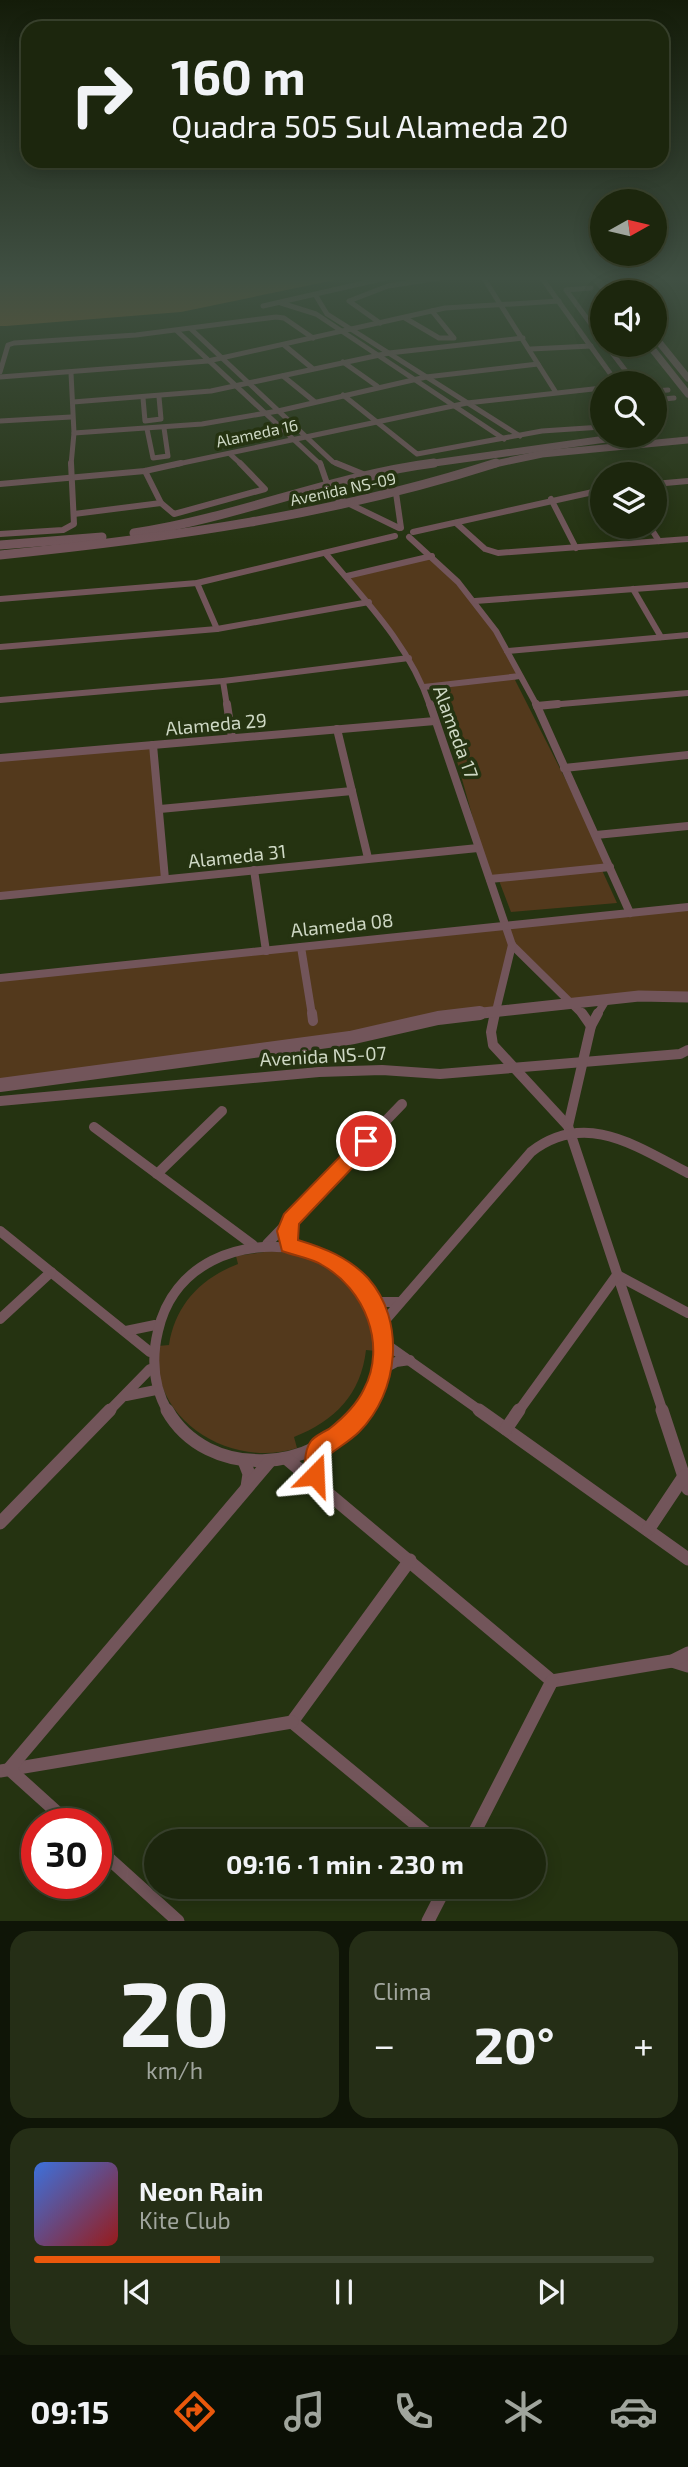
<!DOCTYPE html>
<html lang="pt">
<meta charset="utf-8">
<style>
:root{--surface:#1c260d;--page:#252e16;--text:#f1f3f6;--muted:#a0a59d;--line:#3a432e;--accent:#ea580c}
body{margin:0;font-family:"Exo 2",sans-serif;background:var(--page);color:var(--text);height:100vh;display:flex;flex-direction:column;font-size:26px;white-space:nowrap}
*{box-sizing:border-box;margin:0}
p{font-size:23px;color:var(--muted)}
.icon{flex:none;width:38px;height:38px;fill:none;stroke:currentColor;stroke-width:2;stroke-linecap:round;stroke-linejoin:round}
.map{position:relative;height:1921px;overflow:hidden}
.side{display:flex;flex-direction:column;gap:10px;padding:10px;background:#0f1507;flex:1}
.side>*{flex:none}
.guide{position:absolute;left:21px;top:21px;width:648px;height:147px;border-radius:21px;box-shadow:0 4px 18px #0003,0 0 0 2px var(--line);background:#1c260d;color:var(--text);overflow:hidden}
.needle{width:46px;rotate:82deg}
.tools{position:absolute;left:590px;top:189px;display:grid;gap:14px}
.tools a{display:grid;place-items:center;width:77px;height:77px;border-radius:50%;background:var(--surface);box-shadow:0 4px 18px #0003,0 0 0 2px var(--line);font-size:35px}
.speed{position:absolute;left:21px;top:1808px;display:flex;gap:14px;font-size:35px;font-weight:700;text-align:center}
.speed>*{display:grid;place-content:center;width:91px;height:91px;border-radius:50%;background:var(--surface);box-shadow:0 4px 18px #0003,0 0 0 2px var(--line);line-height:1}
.speed .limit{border:10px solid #d22;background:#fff;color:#111}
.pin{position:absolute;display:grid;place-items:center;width:60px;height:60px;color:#fff;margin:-30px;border:4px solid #fff;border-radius:50%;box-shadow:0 2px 7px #0007}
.me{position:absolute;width:77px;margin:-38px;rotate:21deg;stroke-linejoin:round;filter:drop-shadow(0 0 5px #0008)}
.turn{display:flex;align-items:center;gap:24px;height:147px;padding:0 35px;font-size:32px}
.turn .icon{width:91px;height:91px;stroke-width:2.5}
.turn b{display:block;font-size:49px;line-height:60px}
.big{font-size:52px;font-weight:700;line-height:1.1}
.side .widget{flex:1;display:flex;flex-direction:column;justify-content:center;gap:10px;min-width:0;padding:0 24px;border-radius:21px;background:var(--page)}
.side .dial{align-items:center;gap:0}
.dial b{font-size:91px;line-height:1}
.song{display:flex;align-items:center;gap:21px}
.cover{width:84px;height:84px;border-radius:10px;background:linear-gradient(135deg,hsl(220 70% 55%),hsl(0 70% 35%))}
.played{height:7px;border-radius:4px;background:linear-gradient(90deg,var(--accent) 30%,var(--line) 30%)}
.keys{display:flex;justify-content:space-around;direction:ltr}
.heat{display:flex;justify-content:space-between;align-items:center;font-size:38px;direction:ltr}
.side .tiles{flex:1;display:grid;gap:10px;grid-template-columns:1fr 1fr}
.widget:last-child{grid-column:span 2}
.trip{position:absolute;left:144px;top:1829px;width:402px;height:70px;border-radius:35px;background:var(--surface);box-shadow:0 4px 18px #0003,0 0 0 2px var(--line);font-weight:700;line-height:70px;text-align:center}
.tabs{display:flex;height:112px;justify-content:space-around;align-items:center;background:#0b0f05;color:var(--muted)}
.tabs .icon{width:49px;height:49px}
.tabs .on{color:var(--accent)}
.tabs b{font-size:32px;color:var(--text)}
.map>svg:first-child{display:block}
.green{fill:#53391c}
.forest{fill:#835927}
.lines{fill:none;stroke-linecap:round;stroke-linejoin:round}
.minor-far4{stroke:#72555a;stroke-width:5}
.minor-far3{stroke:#72555a;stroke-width:6}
.minor-far2{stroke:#72555a;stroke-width:8}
.minor-far1{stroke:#72555a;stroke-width:10}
.minor{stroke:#72555a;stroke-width:13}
.tertiary-far3{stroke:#72555a;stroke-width:7}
.tertiary-far2{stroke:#72555a;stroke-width:9}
.tertiary-far1{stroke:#72555a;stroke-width:11}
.tertiary{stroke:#72555a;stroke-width:14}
.route{fill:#ea580c;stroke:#983908;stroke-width:2}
.labels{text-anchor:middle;stroke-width:7;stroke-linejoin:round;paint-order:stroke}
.far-street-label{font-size:16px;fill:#ced8c4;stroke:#253311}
.street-label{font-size:19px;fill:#ced8c4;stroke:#253311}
</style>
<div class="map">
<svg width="688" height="1921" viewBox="0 0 688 1921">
<rect width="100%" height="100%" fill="#253311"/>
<g class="green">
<polygon points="432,556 487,619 520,676 515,680 610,867 601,868 617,903 511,912 498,878 490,879 444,715 431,687 424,687 409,658 347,576"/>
<polygon points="153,745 165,879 0,896 0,758"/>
<polygon points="688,907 688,998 574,1003 512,945 496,1012 0,1087 0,978"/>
<path d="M 271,1251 C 337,1258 368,1284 376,1351 L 366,1350 C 361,1394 335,1421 294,1437 L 297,1448 C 243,1466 175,1435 160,1379 C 157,1368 158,1357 158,1346 L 169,1345 C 175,1305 201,1278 238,1264 L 236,1256 Z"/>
</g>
<polygon class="forest" points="0,277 349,277 181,312 6,326 0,326"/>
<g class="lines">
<g class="minor-far4">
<polyline points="483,277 555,391"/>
<polyline points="541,277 617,383"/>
<polyline points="682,277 688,282"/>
<polyline points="591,288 566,290 602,339"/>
<polyline points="316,296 327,314 520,436"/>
<polyline points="281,303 316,314 504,439"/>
<polyline points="263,306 390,277"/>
<polyline points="405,318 439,338 454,338 432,311"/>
<polyline points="380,323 349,301 388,286 446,277"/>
<polyline points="191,329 333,462 341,465"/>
<polyline points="177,331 321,465"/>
<polyline points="284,345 312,368"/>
<polyline points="606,345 635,383"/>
<polyline points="531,349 591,346"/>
<polyline points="343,362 377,386"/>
<polyline points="0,372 8,345 14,343 136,335 276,317 284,318 313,338"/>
<polyline points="71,373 74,433 71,465"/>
<polyline points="283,376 315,402"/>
<polyline points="0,377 208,361 445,308 559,301"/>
<polyline points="654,391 668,390"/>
<polyline points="343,395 417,454 542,431 602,427"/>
<polyline points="143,398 145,421 161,419 159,397"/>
<polyline points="654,400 674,398"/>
<polyline points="73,402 211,391 389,353 523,338"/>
<polyline points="0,421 71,417"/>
<polyline points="147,429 153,458 168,456 164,428"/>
<polyline points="74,433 202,424 278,411 426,377 538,364"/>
<polyline points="230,454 242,465"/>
<polyline points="173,465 467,403 602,388"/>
</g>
<g class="minor-far3">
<polyline points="320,463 331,495 399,528"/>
<polyline points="336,463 385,483 396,493 401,528"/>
<polyline points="145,471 161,503 174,514 265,489 240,463"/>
<polyline points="0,484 145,471 181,463"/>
<polyline points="654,484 688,481"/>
<polyline points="551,499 576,548"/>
<polyline points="74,514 161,503"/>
<polyline points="456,523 485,549 498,553 688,539"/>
<polyline points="650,527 659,541"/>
<polyline points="413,532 602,490"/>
<polyline points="0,534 63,530 74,524 71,463"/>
<polyline points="409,537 458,582 496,631 537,706"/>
<path d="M 326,554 C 366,601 410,646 430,706"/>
<polyline points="347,576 432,556"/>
<polyline points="197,583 217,629"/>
<polyline points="633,589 661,637"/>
<polyline points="0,599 197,583 395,536"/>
<polyline points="475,601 688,585"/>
<polyline points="0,647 217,629 369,602"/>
<polyline points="507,651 688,635"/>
<polyline points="223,681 227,706"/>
<polyline points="424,687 520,676"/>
<polyline points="0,700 223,681 409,658"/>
<polyline points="538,706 688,693"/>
</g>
<g class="minor-far2">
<polyline points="227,704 232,738"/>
<polyline points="430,704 512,945 583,1015"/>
<polyline points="536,704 630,913"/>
<polyline points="537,706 558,704"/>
<polyline points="337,729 368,858"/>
<polyline points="153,745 165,879"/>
<polyline points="0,758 435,721"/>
<polyline points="564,768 688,755"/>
<polyline points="160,809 352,791"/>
<polyline points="596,835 688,826"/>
<polyline points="254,870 266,951"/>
<polyline points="490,879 610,867"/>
<polyline points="0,896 478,848"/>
<polyline points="301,947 312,1015"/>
<polyline points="0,978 688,907"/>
<polyline points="495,1015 512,945"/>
<polyline points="597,1015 606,1000"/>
</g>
<g class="minor-far1">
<polyline points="312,1013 313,1021"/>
<polyline points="495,1013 491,1032 493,1045 568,1126 663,1412"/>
<polyline points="582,1013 591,1026"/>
<polyline points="0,1101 319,1072 382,1070 440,1074 680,1054 688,1050"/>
<polyline points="568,1126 591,1026 598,1013"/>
<polyline points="94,1127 253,1245"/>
<polyline points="157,1174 222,1111"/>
<polyline points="0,1231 150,1352"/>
<polyline points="267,1244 402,1104"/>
<polyline points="372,1302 400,1302"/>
<polyline points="0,1319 51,1272"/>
<path d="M 381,1325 L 531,1152 C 585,1110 636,1146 688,1173"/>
<polyline points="126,1331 155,1325"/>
<polyline points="383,1342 482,1412"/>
<polyline points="381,1370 396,1362 410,1360"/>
<polyline points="126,1396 156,1390"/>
<polyline points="108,1412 150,1369"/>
<path d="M 168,1412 C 153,1386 151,1360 158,1331 C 173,1264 240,1237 302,1250 C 309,1251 317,1252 323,1254 C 385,1282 394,1361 359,1412"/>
<polyline points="518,1412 617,1275 688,1313"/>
</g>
<g class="minor">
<path d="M 167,1410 C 207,1481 317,1474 360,1410"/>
<polyline points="479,1410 688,1559"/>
<polyline points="662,1410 688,1489"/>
<polyline points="506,1429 519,1410"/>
<polyline points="287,1459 552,1681"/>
<polyline points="244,1461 249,1474 247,1487"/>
<polyline points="318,1483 314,1470 319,1449"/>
<polyline points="0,1523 110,1410"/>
<polyline points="648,1530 684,1476 687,1478"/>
<polyline points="672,1661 688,1666"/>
<polyline points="552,1681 672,1661 688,1653"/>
<polyline points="292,1722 410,1560"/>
<polyline points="292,1722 436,1841"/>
<polyline points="0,1771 292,1722"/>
<polyline points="70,1824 9,1769 269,1462"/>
<polyline points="470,1841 552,1681"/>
<polyline points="96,1847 178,1921"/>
<polyline points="428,1921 446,1886"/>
</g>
<g class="tertiary-far3">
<polyline points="594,277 607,292"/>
<polyline points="606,277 619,292"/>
<polyline points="654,336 688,378"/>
<polyline points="649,345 688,394"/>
<polyline points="420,465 620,437"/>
<polyline points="490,465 542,454 688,440"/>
</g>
<g class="tertiary-far2">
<path d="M 134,533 C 236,518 332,476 434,463"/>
<polyline points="0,545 102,537"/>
<path d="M 0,555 C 168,538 334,515 496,463"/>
</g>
<polyline class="tertiary-far1" points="464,1015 639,996 688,997"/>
<polyline class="tertiary" points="0,1085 350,1038 438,1018 480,1013"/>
</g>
<linearGradient id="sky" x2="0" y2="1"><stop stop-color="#141c09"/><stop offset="0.51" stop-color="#405043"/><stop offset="1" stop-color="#405043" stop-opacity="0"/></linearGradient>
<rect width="688" height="546" fill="url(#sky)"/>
<path class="route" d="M 366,1134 L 373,1136 L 375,1141 L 373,1146 L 299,1224 L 298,1240 C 324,1248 348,1257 368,1278 C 406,1321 399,1392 359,1432 C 351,1440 339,1447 329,1455 L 322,1482 L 315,1486 L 307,1482 C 303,1473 304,1450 311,1441 C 315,1436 323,1432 329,1429 C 343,1418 356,1406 364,1389 C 387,1345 365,1289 322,1265 C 311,1258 295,1256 282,1251 L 277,1231 L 284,1214 L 360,1136 Z"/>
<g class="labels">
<g class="far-street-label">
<text transform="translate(257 433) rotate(-12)" y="6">Alameda 16</text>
<text transform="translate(343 489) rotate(-12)" y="6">Avenida NS-09</text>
</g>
<g class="street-label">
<text transform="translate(216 724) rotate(-5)" y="7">Alameda 29</text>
<text transform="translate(456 732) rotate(70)" y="7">Alameda 17</text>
<text transform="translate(237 856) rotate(-6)" y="7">Alameda 31</text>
<text transform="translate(342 925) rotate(-6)" y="7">Alameda 08</text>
<text transform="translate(323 1056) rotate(-3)" y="7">Avenida NS-07</text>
</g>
</g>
</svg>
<div class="tools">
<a><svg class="needle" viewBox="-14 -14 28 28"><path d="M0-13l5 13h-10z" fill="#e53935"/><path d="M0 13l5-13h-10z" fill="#a0a59d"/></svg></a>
<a><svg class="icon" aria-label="sound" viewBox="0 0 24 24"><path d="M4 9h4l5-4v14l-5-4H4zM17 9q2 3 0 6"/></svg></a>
<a><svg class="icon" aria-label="search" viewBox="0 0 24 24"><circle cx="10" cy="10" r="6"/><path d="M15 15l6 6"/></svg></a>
<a><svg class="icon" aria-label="layers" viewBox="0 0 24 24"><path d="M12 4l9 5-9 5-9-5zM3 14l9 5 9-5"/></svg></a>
</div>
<div class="speed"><div class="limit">30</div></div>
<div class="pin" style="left:366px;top:1141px;background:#d93025"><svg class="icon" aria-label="arrive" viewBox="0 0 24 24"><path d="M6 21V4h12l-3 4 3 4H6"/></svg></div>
<svg class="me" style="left:315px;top:1475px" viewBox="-20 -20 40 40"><path d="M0-17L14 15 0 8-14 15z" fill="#ea580c" stroke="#fff" stroke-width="4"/></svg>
<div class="trip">09:16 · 1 min · 230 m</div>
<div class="guide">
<div class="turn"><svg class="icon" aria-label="right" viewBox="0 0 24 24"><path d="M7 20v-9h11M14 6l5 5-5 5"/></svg><div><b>160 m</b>Quadra 505 Sul Alameda 20</div></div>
</div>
</div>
<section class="side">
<div class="tiles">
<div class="widget dial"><b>20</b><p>km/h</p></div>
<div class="widget"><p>Clima</p>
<div class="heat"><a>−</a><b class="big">20°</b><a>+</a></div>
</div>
<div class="widget">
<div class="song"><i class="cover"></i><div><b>Neon Rain</b><p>Kite Club</p></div></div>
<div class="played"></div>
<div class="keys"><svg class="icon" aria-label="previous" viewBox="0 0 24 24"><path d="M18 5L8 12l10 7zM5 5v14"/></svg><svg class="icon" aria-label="pause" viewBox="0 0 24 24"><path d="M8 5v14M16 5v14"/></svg><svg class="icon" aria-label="next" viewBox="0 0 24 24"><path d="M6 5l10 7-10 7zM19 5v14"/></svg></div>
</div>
</div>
</section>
<nav class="tabs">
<b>09:15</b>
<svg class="icon on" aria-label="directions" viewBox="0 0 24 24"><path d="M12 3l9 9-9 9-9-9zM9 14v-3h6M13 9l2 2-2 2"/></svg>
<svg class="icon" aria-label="music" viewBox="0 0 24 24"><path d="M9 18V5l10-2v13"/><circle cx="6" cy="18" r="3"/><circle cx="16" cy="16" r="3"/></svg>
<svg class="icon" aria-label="phone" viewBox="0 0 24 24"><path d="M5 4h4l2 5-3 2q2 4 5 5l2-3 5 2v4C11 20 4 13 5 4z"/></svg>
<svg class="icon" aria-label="climate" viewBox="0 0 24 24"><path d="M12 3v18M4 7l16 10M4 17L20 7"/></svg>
<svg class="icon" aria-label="car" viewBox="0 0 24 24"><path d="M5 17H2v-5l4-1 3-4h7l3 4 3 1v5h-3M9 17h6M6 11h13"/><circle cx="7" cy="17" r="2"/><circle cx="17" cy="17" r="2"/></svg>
</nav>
